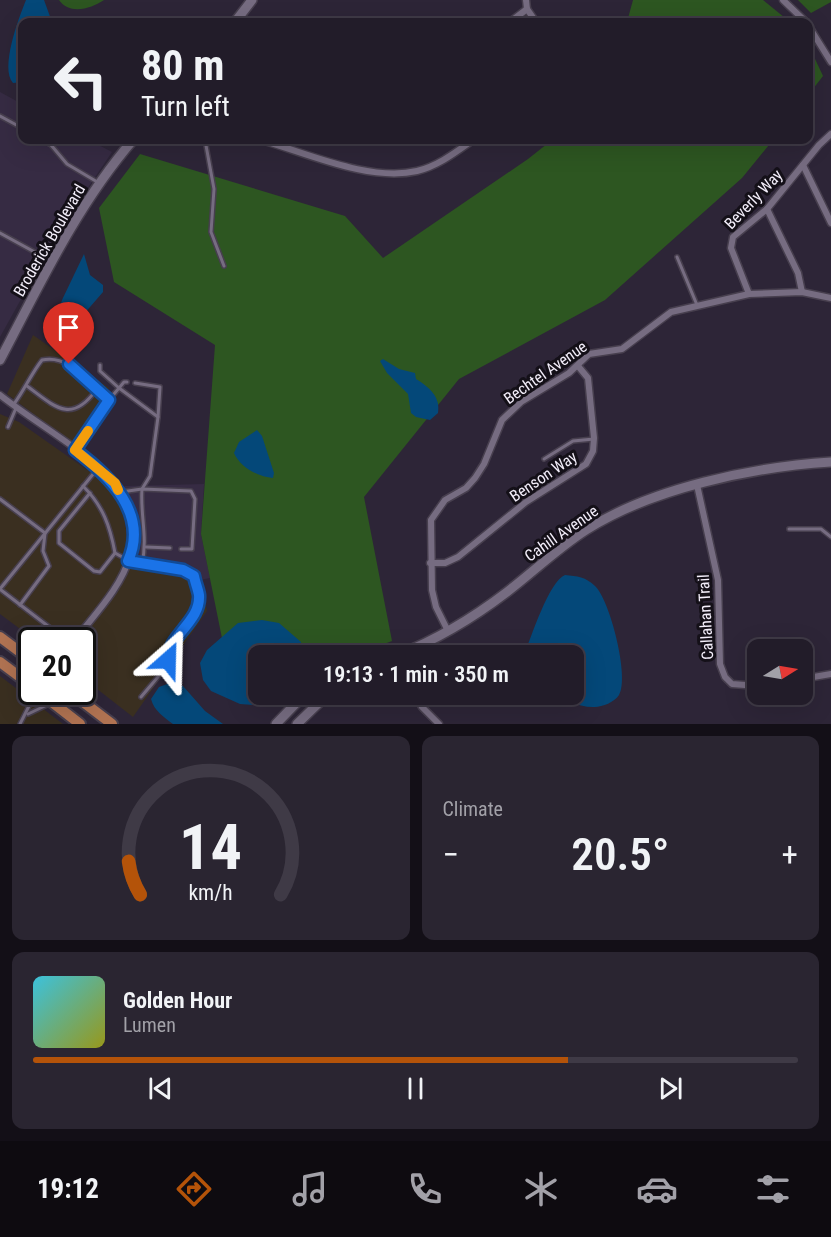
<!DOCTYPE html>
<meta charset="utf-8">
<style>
:root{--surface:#221c29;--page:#2a2531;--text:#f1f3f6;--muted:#a2a1a8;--line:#3f3a46;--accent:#b45309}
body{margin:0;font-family:"Roboto Condensed",sans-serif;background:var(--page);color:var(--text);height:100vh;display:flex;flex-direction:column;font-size:22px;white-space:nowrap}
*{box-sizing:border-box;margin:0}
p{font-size:20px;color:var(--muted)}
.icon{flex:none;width:33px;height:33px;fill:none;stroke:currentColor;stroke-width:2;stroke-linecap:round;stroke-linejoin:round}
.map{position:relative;height:724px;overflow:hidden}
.side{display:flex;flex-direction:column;gap:12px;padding:12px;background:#130f17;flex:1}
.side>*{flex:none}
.top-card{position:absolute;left:18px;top:18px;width:795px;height:126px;border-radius:12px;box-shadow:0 6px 24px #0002,0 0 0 2px var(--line);background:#221c29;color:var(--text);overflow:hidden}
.needle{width:39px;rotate:79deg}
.fabs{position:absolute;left:747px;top:639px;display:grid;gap:12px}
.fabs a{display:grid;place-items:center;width:66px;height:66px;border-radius:12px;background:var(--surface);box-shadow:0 6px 24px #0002,0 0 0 2px var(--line);font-size:30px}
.speed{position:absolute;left:18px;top:627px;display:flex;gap:12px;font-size:30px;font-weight:700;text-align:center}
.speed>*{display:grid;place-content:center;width:78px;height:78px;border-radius:50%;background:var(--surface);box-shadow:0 6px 24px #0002,0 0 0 2px var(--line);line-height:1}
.speed .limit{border:3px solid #111;border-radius:9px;background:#fff;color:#111}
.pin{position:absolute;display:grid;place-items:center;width:51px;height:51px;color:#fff;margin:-62px -26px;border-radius:50% 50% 50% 0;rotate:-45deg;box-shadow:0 0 6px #0007}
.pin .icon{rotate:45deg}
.me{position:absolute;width:66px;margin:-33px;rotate:25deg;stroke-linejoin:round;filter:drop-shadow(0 0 4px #0008)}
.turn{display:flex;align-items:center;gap:21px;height:126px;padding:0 24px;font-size:27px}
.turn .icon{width:78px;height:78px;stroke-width:2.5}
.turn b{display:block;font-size:42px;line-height:51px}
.big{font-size:45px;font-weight:600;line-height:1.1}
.side .tile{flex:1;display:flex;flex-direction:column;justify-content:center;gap:9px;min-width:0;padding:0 21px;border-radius:12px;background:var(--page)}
.side .dial{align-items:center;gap:0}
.dial svg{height:156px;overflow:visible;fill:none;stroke:var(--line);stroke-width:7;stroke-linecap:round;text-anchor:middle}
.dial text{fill:var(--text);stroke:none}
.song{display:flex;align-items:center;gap:18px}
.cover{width:72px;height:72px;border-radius:9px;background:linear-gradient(135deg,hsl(190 70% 55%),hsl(60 70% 35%))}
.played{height:6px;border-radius:3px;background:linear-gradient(90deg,var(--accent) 70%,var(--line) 70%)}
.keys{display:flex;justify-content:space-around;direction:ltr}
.heat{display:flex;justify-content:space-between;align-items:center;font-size:33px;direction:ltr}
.side .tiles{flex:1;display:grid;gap:12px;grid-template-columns:1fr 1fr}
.tile:last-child{grid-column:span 2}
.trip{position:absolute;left:248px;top:645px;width:336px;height:60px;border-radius:12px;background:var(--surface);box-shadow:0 6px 24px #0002,0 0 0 2px var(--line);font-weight:600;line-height:60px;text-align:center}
.dock{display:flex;height:96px;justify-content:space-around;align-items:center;background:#0e0b10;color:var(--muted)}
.dock .icon{width:42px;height:42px}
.dock .on{color:var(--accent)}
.dock b{font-size:27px;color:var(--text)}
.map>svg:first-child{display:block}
.commercial{fill:#3a2f20}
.built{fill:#362b43}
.green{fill:#2d5621}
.water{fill:#044879}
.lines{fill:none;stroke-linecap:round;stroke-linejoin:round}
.lane-casing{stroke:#473f4e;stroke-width:6}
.street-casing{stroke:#473f4e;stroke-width:9}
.secondary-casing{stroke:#473f4e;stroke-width:12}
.primary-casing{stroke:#473f4e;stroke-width:14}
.lane{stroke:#766c81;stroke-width:3}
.street{stroke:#766c81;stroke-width:6}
.secondary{stroke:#766c81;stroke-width:9}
.primary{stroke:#b17352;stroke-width:10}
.route-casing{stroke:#114b97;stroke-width:15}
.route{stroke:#1a73e8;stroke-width:10}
.slow{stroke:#f59e0b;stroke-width:10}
.labels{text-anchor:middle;stroke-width:6;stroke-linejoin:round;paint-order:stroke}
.street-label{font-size:16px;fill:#f3eefa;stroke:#141018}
</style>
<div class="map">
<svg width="831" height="724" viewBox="0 0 831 724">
<rect width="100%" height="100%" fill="#2d2537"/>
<g class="commercial">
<polygon points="33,335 109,388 72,443 7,394"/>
<polygon points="0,414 19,422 110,486 124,511 127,537 125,553 198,571 207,611 133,717 83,678 82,640 35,640 0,614"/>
<polygon points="0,676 63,724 0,724"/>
</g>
<g class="built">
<polygon points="0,92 22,104 22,140 89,140 112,152 60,229 0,337"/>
<polygon points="204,484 201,534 210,578 200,580 198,571 125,553 127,537 124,511 115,495 125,486"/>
</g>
<g class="green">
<path d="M 59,0 L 104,0 C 91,9 69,15 59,0 Z"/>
<polygon points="633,0 763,0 790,22 627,22"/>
<polygon points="798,0 831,0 831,2 811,13"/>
<polygon points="809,46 823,76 809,94 808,94"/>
<polygon points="552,140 773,140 742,178 605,300 459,379 364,497 392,641 355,655 258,656 226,658 201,534 215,345 114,282 99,208 140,154 345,216 383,258 528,159"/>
</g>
<g class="water">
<path d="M 26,0 L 44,0 L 52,22 L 22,22 L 22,82 L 13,83 C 0,68 18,20 26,0 Z"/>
<polygon points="84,254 90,275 103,285 103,292 77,322 55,333 53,329 62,300"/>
<path d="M 383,359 L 399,369 L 415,373 L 416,379 C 429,387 441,397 438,413 L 430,420 L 416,417 L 411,413 L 408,394 L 387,373 L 380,361 Z"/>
<path d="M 257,430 L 262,436 L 274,473 L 273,478 C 258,477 240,467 234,453 L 239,442 Z"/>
<path d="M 565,575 C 577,576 586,577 595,586 C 610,600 630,678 619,695 C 615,702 602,707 595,707 C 580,708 560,698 545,695 L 573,694 L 573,656 L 524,655 C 531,638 549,581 565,575 Z"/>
<polygon points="262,620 279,623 301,642 300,655 258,656 258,694 281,695 254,705 240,704 211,691 203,680 200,663 207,650 238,623"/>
<path d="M 170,683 L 183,686 L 205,711 L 223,724 L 173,724 C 165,718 154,711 151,699 L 159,687 Z"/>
</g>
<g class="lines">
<defs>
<g id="lane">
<polyline points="0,116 22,128"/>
<polyline points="42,140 51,145 67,164 99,183"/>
<polyline points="205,140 214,189 211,232 224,266"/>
<polyline points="0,233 51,261"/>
<polyline points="677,257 697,305"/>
<polyline points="100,365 100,371 119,388 124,382 127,382"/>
<polyline points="135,383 160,387 158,417"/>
<path d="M 27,386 C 54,406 71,425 96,390"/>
<polyline points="109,400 119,388 158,417 150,476 142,489 121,492"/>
<path d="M 14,404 C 25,389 31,374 42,360 C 71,354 88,384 109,400 L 76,449"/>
<polyline points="8,427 16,408"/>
<polyline points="544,459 573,441 594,439"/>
<path d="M 83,486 C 103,506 110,526 115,553 C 139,568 170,562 194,577 L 199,597 L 195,614 L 168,650 L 163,671 L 141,697"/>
<polyline points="90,493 59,531 59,543 94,571 100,572 115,553"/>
<polyline points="0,499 45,533 43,551 49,566 20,605"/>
<polyline points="789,529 821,529 831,537"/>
<polyline points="146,547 170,548"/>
<path d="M 142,564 C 148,536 140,515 142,489 L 191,491 L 195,499 L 192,549 L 181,549"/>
<polyline points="0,589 98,468"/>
<polyline points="1,590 66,640"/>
<polyline points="28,714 49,704"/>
<polyline points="20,724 31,702 29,687"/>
</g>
<g id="street">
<polyline points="526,0 527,9 536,22"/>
<polyline points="783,0 806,22"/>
<polyline points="510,22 527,9"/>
<polyline points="808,25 831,62"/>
<path d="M 261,140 C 307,153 369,182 417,171 C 438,166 456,152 473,140"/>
<polyline points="803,165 831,223"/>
<polyline points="767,209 798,273 802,292"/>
<polyline points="749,294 731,248 733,237 767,209 819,145 831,134"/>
<path d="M 0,395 C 34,422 86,451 114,482 C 130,501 138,532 130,556 C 121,588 94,615 75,640"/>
<polyline points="697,485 718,580 720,664 725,677 732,684 758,686"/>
<polyline points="430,563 445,563 458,557 526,502 586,464 593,451 594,438 588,378 578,366"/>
<polyline points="448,631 436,607 432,590 431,520 445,500 466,488 475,478 484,464 502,420 521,402 569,373 589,354 622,349 671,312 749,294 802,292 831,298"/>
<polyline points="802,679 831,674"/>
<polyline points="415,694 422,707 439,724"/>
</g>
<g id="secondary">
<polyline points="235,22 252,0"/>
<path d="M 0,360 C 40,284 77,205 133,140"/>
<path d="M 396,656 C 436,640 473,618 507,592 C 533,572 558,548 586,530 C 652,488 753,467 831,462"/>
<polyline points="276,724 305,694"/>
<polyline points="297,724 328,694"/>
</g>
<g id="primary">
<polyline points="0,637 32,661"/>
<polyline points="0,662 32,686"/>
<polyline points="39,692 80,724"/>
<polyline points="70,692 112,724"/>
</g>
</defs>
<use href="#lane" class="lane-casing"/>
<use href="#street" class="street-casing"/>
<use href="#secondary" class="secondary-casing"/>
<use href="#primary" class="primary-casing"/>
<use href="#lane" class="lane"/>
<use href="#street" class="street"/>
<use href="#secondary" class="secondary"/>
<use href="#primary" class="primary"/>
</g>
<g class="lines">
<defs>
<path id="route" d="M 69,364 L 109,400 L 75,450 C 110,476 149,514 128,561 L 183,570 L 194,576 C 195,582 198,589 199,595 C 201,622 168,635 168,660"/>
</defs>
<use href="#route" class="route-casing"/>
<use href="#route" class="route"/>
<polyline class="slow" points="88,431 75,450 115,483 118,490"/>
</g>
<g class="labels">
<g class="street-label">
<text transform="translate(753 199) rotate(-46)" y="6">Beverly Way</text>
<text transform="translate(49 240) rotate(-60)" y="6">Broderick Boulevard</text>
<text transform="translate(545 372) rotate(-35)" y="6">Bechtel Avenue</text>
<text transform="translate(543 476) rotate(-34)" y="6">Benson Way</text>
<text transform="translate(561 533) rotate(-35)" y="6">Cahill Avenue</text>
<text transform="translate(705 617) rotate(-93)" y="6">Callahan Trail</text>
</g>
</g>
</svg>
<div class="fabs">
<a><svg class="needle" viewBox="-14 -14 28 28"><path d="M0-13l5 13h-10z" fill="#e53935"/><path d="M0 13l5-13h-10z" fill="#a2a1a8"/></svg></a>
</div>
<div class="speed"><div class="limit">20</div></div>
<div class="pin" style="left:69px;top:364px;background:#d93025"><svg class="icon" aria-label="arrive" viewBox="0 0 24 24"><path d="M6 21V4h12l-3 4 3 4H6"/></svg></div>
<svg class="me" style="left:168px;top:660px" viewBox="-20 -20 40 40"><path d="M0-17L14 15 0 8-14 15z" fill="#1a73e8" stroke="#fff" stroke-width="4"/></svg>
<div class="trip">19:13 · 1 min · 350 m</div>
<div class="top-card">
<div class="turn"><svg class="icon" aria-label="left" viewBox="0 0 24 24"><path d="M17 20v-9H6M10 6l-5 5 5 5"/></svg><div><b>80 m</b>Turn left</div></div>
</div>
</div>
<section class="side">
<div class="tiles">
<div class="tile dial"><svg viewBox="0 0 100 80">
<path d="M14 69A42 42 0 1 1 86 69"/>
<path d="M14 69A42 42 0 0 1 8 52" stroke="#b45309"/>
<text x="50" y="56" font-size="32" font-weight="700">14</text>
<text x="50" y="72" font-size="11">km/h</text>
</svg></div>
<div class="tile"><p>Climate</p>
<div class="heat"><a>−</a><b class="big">20.5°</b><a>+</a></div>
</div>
<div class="tile">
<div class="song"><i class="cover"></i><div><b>Golden Hour</b><p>Lumen</p></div></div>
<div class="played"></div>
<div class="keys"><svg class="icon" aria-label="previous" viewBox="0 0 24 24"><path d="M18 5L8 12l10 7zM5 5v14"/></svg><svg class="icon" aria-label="pause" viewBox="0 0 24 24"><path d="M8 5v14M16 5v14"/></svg><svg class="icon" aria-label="next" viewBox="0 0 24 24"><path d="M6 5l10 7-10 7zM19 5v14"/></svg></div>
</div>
</div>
</section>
<nav class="dock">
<b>19:12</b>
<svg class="icon on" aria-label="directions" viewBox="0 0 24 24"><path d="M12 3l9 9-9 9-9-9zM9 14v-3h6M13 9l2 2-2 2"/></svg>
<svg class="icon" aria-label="music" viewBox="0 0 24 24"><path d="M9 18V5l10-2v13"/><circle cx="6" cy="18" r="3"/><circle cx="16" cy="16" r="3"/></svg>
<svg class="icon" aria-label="phone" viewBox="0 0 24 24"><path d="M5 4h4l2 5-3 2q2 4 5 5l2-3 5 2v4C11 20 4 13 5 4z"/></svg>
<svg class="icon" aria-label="climate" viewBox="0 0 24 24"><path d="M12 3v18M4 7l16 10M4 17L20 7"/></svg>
<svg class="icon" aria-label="car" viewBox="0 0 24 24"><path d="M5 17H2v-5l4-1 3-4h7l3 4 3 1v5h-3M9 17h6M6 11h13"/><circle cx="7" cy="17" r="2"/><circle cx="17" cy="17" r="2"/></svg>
<svg class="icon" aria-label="filters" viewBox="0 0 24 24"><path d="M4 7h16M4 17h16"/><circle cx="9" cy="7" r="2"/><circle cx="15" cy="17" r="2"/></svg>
</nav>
